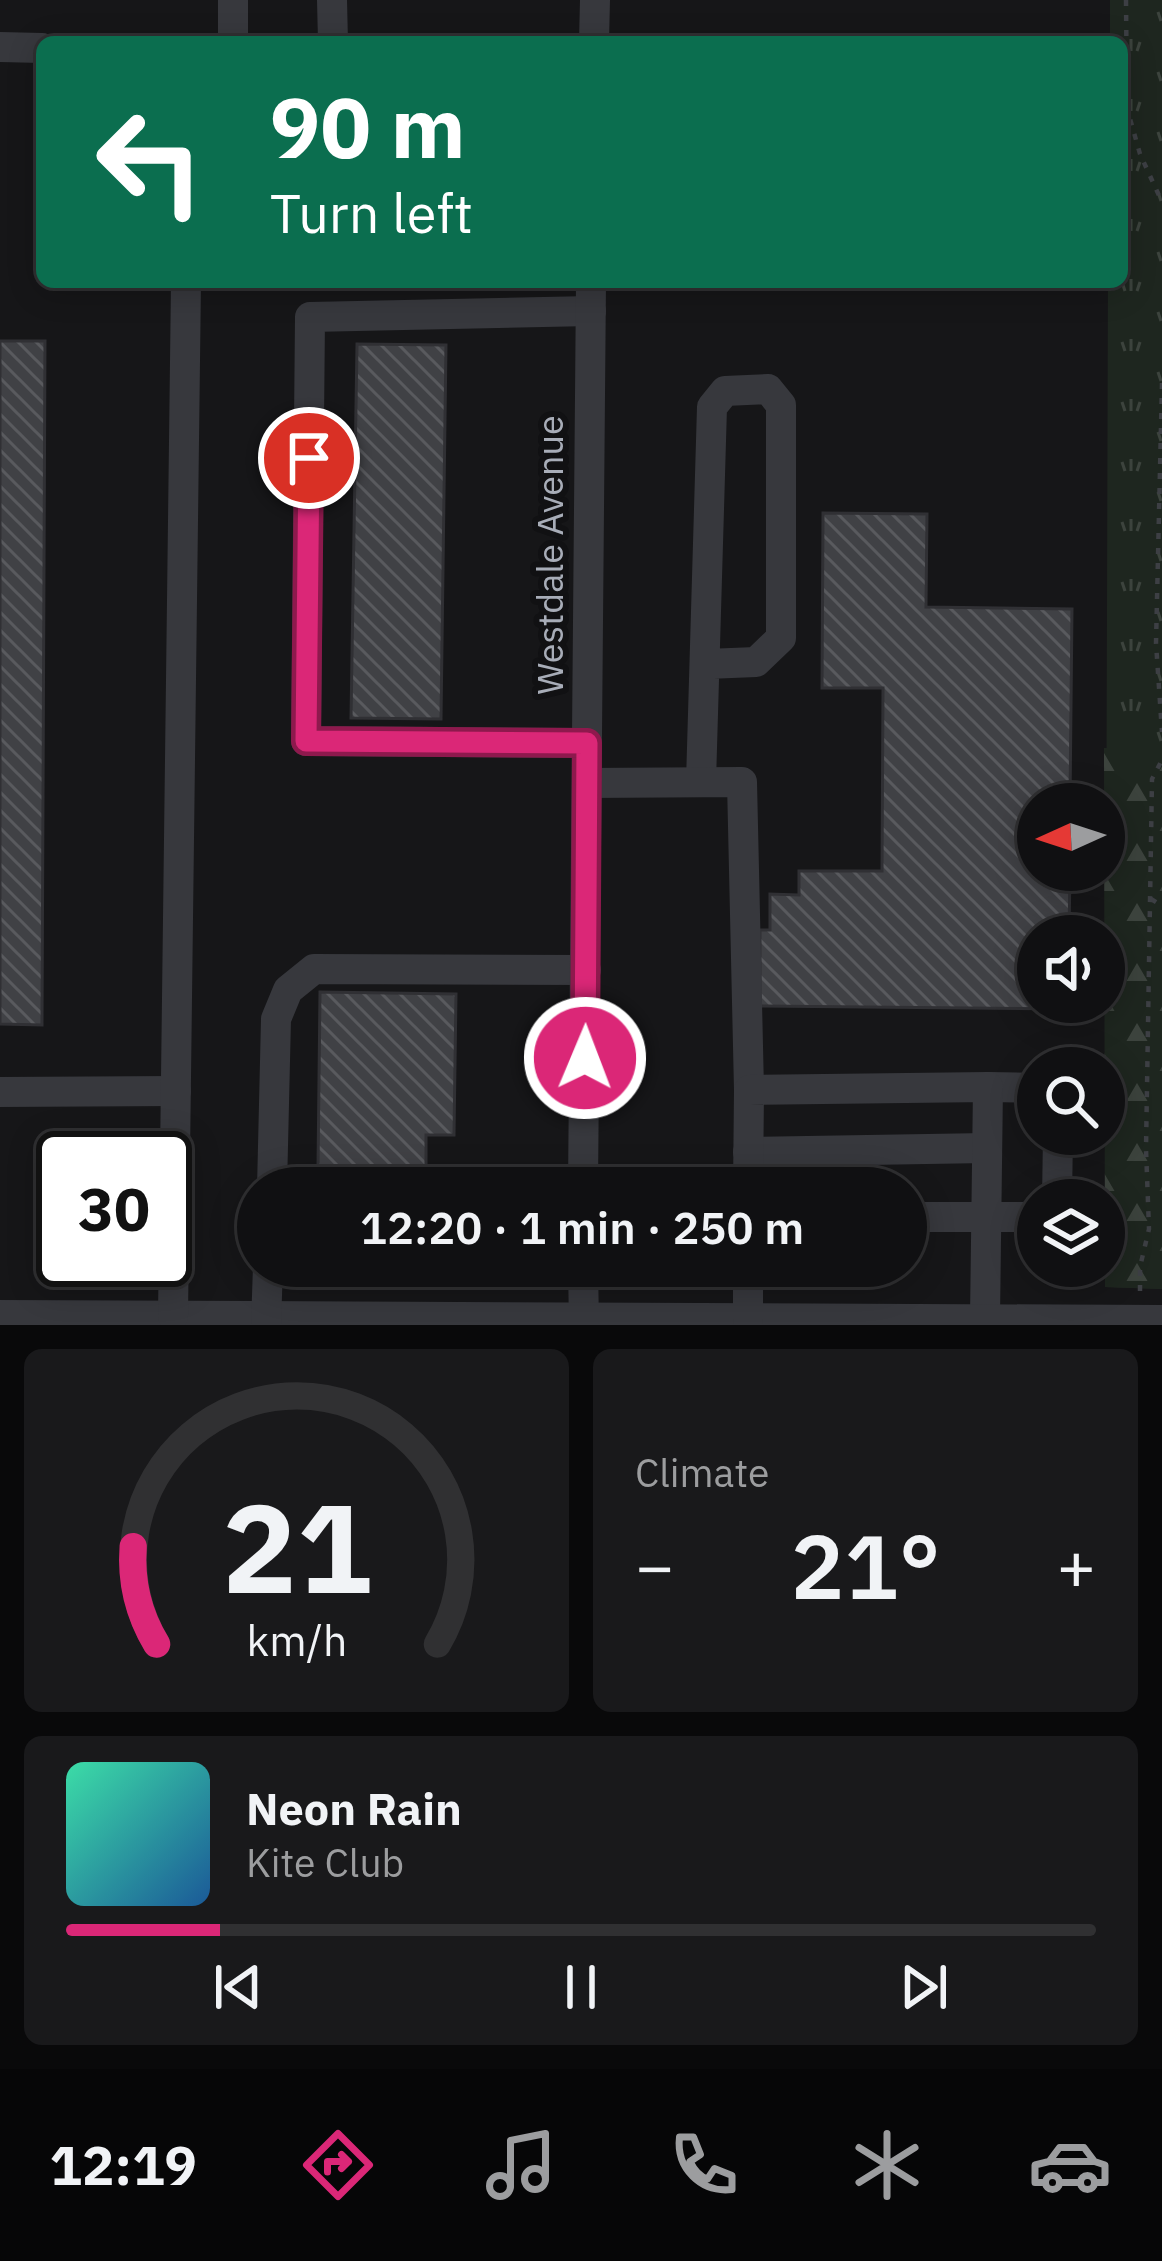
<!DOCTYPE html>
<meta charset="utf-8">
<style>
:root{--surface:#101012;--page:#19191b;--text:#f1f3f6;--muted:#9c9d9f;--line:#303032;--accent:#db2777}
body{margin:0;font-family:"IBM Plex Sans",sans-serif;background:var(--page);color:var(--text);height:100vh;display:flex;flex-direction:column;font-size:45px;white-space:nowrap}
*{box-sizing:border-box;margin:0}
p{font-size:39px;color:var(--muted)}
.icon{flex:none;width:66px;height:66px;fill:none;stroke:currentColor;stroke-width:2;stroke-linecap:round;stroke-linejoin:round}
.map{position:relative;height:1325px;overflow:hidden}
.details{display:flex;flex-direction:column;gap:24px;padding:24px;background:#09090a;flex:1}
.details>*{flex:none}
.banner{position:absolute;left:36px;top:36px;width:1092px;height:252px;border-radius:18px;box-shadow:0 6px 30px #0003,0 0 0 3px var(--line);background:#0b6e4f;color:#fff;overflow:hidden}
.needle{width:78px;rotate:267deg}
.fabs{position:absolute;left:1017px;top:783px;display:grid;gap:24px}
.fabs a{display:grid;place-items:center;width:108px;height:108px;border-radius:50%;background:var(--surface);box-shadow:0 6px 30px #0003,0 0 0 3px var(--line);font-size:60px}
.speed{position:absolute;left:36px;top:1131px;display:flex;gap:24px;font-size:60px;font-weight:700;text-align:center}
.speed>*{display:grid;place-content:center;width:156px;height:156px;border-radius:50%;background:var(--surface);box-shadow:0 6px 30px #0003,0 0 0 3px var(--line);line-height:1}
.speed .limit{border:6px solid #111;border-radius:18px;background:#fff;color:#111}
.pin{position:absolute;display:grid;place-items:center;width:102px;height:102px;color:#fff;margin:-51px;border:6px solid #fff;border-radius:50%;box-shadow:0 3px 12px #0007}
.me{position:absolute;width:132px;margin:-66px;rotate:1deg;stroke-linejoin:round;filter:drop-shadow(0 0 9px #0008)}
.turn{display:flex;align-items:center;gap:42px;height:252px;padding:0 36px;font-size:54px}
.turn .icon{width:156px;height:156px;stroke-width:2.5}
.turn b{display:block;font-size:84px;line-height:102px}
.big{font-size:90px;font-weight:600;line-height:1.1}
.details .card{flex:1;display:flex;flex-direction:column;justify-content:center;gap:18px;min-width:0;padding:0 42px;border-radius:18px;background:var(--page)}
.details .dial{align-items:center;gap:0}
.dial svg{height:312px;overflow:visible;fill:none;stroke:var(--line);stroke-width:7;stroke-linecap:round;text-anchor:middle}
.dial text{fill:var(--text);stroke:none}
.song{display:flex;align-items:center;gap:36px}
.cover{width:144px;height:144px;border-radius:18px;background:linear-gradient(135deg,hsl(160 70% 55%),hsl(210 70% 35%))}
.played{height:12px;border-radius:6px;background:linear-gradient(90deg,var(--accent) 15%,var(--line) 15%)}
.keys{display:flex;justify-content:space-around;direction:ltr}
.heat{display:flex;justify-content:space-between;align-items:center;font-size:66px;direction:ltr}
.details .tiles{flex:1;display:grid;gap:24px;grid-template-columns:1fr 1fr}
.card:last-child{grid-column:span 2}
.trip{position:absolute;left:237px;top:1167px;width:690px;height:120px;border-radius:60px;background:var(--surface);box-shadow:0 6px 30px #0003,0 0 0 3px var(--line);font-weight:600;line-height:120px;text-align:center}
.tabs{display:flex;height:192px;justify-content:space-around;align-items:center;background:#060607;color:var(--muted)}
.tabs .icon{width:84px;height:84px}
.tabs .active{color:var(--accent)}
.tabs b{font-size:54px;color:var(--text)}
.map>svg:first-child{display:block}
.grass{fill:url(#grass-tufts)}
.forest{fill:url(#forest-firs)}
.building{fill:url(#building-back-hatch);stroke:#303034;stroke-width:3}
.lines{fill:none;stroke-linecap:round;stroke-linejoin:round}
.path{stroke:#3d3f44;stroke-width:4.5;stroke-dasharray:6 9;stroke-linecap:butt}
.minor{stroke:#37383d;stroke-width:30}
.route-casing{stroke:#8e194d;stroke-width:30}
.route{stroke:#db2777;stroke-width:21}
.labels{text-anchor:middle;stroke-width:12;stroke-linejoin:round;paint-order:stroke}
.street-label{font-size:36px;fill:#a8adb8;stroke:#111113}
</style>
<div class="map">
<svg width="1162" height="1325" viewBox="0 0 1162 1325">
<defs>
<pattern id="grass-tufts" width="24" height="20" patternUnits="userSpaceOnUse" patternTransform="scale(3)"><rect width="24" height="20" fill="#1e261f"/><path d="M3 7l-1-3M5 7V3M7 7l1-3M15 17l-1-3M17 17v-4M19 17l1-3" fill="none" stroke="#3c433d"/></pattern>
<pattern id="forest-firs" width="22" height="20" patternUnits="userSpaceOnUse" patternTransform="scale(3)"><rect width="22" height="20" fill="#1e261f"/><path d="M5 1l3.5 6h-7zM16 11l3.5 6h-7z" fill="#3c433d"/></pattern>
<pattern id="building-back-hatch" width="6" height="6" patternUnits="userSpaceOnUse" patternTransform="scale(3)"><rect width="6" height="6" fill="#404145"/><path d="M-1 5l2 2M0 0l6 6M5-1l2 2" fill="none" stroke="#595a5e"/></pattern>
</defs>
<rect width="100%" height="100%" fill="#161618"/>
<polygon class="grass" points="1110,0 1162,0 1162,1289 1105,1287 1108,282 1122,282 1122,42 1110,42"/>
<polygon class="forest" points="1104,748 1162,750 1162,1289 1105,1287"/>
<g class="building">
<polygon points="0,341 45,341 42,1025 0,1024"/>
<polygon points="357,344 446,345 441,719 351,718"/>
<polygon points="823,513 927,514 926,607 1072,609 1070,804 1038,804 1038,870 1070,870 1069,936 1038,936 1038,1002 1069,1002 1068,1009 760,1006 760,930 770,930 770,894 799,895 799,871 882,871 883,688 822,688"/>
<polygon points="320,992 456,994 454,1135 426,1135 426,1168 318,1167"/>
</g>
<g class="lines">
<g class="path">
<polyline points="1126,0 1127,108 1140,154 1162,202"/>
<polyline points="1162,383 1156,643 1162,732"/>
<polyline points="1151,899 1162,906"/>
<polyline points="1140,1291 1140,1267 1149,1229 1146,1149 1152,779 1162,760"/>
</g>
<g class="minor">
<polyline points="332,0 333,42"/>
<polyline points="233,42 233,0"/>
<polyline points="594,42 595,0"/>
<polyline points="0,47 42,48"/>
<polyline points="587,743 306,741 310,317 591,311"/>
<polyline points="701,782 712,407 725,391 768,389 781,405 781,638 756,662 707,664"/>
<polyline points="587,783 742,782 749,1090"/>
<polyline points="988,1087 1038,1088"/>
<polyline points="0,1092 176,1091"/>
<polyline points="748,1152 987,1148"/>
<polyline points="272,1188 276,1019 288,990 314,969 586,970"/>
<polyline points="583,1188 591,282"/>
<polyline points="748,1188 749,1090 988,1087 985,1318"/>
<polyline points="1057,1200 1058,1134"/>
<polyline points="906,1217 1038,1217"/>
<polyline points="583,1266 584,1325"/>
<polyline points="0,1315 1162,1320"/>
<polyline points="173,1316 186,282"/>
<polyline points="748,1319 748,1266"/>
<polyline points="266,1325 268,1266"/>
</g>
</g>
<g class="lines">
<defs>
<polyline id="route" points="309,458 306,741 587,743 585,1058"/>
</defs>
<use href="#route" class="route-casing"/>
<use href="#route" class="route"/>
</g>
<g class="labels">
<g class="street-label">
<text transform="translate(550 555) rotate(-90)" y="13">Westdale Avenue</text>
</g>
</g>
</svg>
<div class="fabs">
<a><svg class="needle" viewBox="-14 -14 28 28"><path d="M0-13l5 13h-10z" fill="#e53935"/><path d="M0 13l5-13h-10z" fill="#9c9d9f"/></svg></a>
<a><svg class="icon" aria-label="sound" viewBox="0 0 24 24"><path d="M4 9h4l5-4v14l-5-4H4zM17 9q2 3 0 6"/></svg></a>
<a><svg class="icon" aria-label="search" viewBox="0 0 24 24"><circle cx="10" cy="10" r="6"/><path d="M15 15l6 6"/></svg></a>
<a><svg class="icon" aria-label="layers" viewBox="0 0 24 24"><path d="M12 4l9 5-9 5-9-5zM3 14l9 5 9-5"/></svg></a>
</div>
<div class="speed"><div class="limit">30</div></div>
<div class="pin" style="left:309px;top:458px;background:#d93025"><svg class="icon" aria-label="arrive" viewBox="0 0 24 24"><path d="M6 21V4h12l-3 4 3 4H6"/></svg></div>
<svg class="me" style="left:585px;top:1058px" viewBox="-20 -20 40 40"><circle r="17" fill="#db2777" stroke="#fff" stroke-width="3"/><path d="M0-11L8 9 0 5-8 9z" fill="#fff"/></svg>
<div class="trip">12:20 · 1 min · 250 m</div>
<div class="banner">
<div class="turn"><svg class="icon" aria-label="left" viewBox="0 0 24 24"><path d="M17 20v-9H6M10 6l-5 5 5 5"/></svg><div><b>90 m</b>Turn left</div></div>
</div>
</div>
<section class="details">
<div class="tiles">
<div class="card dial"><svg viewBox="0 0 100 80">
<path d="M14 69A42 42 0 1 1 86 69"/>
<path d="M14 69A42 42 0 0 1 8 44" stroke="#db2777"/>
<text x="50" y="56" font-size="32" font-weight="700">21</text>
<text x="50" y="72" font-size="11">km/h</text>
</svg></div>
<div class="card"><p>Climate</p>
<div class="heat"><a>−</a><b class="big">21°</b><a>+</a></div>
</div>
<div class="card">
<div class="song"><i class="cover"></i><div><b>Neon Rain</b><p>Kite Club</p></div></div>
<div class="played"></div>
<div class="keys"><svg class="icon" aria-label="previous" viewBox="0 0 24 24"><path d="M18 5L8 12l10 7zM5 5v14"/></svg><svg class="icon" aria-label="pause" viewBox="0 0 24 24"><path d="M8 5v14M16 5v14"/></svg><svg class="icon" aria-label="next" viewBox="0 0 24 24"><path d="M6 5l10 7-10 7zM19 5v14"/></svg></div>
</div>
</div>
</section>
<nav class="tabs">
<b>12:19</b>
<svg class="icon active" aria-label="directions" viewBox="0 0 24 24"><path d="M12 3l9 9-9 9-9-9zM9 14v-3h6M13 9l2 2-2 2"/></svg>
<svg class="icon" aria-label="music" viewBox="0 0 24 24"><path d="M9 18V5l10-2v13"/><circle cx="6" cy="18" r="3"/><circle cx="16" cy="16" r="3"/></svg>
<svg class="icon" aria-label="phone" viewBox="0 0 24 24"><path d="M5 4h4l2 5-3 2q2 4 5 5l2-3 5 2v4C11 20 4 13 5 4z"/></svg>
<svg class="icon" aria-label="climate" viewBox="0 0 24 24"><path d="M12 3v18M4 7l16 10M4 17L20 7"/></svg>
<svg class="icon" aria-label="car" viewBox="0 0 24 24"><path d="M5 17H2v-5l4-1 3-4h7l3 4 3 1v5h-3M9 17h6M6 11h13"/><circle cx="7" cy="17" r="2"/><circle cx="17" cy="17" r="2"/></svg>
</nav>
